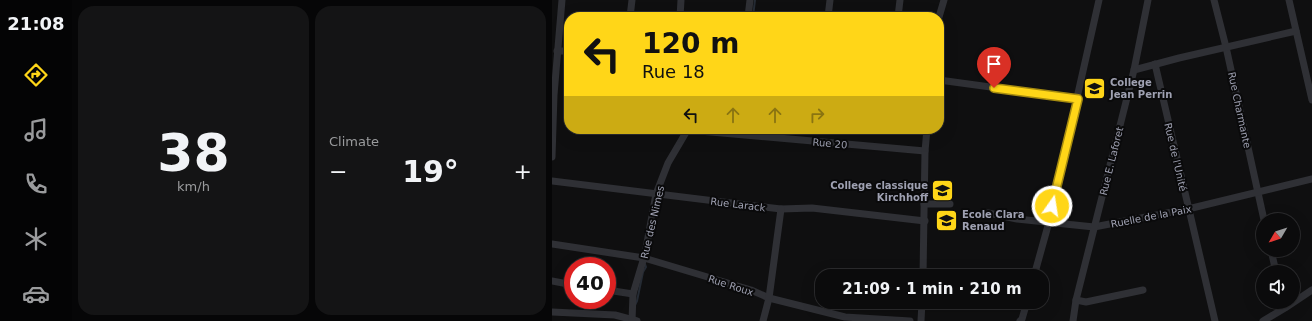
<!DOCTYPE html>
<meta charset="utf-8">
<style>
:root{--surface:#0b0b0c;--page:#141415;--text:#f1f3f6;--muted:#9a9b9d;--line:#2b2b2d;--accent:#ffd618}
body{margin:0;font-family:"DejaVu Sans",sans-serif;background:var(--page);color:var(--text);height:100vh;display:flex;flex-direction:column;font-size:15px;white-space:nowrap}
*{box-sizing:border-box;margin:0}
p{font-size:13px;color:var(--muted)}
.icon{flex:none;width:22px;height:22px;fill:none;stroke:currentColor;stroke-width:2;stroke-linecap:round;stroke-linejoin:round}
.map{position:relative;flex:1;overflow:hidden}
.side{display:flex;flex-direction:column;gap:6px;padding:6px;background:#060607;width:480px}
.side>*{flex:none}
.banner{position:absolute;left:12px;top:12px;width:380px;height:122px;border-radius:16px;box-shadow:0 4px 16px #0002,0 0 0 1px var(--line);background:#ffd618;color:#111;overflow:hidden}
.needle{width:26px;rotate:231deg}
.tools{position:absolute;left:704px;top:213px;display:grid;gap:8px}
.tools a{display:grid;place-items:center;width:44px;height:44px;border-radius:50%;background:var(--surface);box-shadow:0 4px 16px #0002,0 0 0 1px var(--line);font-size:20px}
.speed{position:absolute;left:12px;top:257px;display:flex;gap:8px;font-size:20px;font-weight:700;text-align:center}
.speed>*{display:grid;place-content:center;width:52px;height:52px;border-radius:50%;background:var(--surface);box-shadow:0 4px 16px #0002,0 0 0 1px var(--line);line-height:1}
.speed .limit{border:6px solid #d22;background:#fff;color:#111}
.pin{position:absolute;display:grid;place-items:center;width:34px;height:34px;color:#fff;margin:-41px -17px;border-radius:50% 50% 50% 0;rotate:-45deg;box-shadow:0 0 4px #0007}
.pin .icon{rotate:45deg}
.me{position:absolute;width:44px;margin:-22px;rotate:13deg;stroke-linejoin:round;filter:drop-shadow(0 0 3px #0008)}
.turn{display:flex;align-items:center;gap:14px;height:84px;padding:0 12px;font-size:18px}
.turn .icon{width:52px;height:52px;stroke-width:2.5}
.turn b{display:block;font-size:28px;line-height:34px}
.lanes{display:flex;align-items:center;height:38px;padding:0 12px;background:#0003;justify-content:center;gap:20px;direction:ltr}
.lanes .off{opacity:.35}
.big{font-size:30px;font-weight:700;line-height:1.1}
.side .tile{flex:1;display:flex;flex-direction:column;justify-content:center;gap:6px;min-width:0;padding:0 14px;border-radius:16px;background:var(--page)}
.side .dial{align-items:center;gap:0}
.dial b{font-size:52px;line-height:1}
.heat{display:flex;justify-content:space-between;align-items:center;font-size:22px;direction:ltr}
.side .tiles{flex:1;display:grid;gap:6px;grid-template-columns:repeat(2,1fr)}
.trip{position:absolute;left:263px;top:269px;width:234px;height:40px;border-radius:16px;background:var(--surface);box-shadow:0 4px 16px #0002,0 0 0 1px var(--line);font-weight:700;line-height:40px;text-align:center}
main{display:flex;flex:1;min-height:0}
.dock{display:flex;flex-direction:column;width:72px;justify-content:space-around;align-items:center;background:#040405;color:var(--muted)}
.dock .icon{width:28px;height:28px}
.dock .current{color:var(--accent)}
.dock b{font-size:18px;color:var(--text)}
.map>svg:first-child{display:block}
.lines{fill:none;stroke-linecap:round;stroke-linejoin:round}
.stream{stroke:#252b34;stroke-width:2}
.minor{stroke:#2f3035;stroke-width:7}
.route-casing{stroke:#a68b10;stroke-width:10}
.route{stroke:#ffd618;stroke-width:7}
.labels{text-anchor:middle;stroke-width:4;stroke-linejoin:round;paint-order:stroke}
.poi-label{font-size:10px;font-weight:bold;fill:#9fa1b2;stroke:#0a0a0b;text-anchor:start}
.street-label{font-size:10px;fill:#9fa1b2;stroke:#0a0a0b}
</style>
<main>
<nav class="dock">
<b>21:08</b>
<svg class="icon current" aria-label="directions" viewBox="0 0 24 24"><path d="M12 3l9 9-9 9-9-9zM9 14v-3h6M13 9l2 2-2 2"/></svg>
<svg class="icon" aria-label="music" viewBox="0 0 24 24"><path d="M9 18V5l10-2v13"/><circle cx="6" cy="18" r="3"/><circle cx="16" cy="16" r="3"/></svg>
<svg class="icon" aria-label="phone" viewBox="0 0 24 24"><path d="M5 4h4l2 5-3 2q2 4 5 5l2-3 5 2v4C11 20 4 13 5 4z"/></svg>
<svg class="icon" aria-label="climate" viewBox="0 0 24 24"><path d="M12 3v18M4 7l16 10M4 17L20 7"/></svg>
<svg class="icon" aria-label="car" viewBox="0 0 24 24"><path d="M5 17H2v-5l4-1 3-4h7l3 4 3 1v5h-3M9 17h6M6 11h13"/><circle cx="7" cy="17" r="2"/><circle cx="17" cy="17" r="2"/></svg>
</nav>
<section class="side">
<div class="tiles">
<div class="tile dial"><b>38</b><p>km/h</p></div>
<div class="tile"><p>Climate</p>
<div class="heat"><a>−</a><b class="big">19°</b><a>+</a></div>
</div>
</div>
</section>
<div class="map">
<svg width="760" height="321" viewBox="0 0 760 321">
<rect width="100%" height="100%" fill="#0f0f10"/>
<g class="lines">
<g class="stream">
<polyline points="201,17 203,0"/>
<polyline points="83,305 85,301 91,272 94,267 93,264"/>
</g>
<g class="minor">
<polyline points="662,0 674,47 712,220"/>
<polyline points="737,0 760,100"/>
<polyline points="78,17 80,0"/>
<polyline points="128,17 129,0"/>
<polyline points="196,17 198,0"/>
<polyline points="276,17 278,0"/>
<polyline points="346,17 348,0"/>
<polyline points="387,17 392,0"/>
<polyline points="5,51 17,51"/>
<polyline points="603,64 663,321"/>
<polyline points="582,70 627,58 744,31"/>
<polyline points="387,80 526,99"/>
<polyline points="136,130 373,151"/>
<polyline points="0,157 2,95 10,0"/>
<polyline points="0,181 229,209 260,208 373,221"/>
<polyline points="372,204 398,204"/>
<polyline points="436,213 465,219 542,227 636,209 760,179"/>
<polyline points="0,244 92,258 199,290 217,298 293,317 358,321"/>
<polyline points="719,250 724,272"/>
<polyline points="371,276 373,151 375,129"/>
<polyline points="482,276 497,222 547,0"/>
<polyline points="0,281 21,285"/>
<polyline points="55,290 81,294"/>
<polyline points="524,300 534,302 591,290"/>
<polyline points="0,312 63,315 85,321"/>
<polyline points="80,321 81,294 93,254 104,194 116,163 136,129"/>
<polyline points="211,321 217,298 229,209"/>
<polyline points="369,321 370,302"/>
<polyline points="468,321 470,319 475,302"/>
<polyline points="521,321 524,300 582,70 596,0"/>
<polyline points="711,321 733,308 760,290"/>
</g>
</g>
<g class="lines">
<defs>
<polyline id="route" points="442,88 526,99 500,206"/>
</defs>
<use href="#route" class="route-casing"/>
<use href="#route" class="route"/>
</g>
<defs>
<symbol id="school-square" viewBox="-11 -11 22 22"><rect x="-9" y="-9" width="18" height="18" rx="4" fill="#ffd618" stroke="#0a0a0b"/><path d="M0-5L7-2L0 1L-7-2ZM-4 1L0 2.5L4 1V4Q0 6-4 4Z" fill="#111"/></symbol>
</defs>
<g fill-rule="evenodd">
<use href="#school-square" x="530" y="76" width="25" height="25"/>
<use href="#school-square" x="378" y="178" width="25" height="25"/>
<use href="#school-square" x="382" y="208" width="25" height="25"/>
</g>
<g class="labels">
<g class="poi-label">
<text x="558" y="86">College<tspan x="558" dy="12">Jean Perrin</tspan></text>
<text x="376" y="189" text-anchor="end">College classique<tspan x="376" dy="12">Kirchhoff</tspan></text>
<text x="410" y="218">Ecole Clara<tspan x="410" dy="12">Renaud</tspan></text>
</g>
<g class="street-label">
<text transform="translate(688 110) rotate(78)" y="4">Rue Charmante</text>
<text transform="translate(278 143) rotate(5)" y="4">Rue 20</text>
<text transform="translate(624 157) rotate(77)" y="4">Rue de l'Unité</text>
<text transform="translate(559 161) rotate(-76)" y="4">Rue E. Laforet</text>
<text transform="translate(186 204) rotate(7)" y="4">Rue Larack</text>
<text transform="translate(599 216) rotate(-11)" y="4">Ruelle de la Paix</text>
<text transform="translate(100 222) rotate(-77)" y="4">Rue des Nimes</text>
<text transform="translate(179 285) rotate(18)" y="4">Rue Roux</text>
</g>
</g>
</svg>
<div class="tools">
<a><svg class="needle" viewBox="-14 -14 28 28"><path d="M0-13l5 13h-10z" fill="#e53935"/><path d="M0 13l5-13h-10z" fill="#9a9b9d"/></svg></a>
<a><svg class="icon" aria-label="sound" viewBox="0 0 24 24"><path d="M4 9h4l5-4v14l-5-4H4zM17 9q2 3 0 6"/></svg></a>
</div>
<div class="speed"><div class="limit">40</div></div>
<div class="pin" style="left:442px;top:88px;background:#d93025"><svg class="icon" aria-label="arrive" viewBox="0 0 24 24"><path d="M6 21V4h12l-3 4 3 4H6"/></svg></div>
<svg class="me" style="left:500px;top:206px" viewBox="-20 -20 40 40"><circle r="17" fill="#ffd618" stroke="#fff" stroke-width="3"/><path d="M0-11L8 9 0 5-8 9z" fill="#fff"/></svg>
<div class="trip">21:09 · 1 min · 210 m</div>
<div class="banner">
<div class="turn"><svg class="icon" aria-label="left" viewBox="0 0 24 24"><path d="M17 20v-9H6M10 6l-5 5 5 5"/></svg><div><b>120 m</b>Rue 18</div></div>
<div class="lanes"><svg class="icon" aria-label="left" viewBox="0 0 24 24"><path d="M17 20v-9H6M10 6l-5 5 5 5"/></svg><svg class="icon off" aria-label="ahead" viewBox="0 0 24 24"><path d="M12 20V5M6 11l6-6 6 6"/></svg><svg class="icon off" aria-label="ahead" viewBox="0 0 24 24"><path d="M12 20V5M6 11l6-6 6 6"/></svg><svg class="icon off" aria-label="right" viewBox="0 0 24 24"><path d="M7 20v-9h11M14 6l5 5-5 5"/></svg></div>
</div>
</div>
</main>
